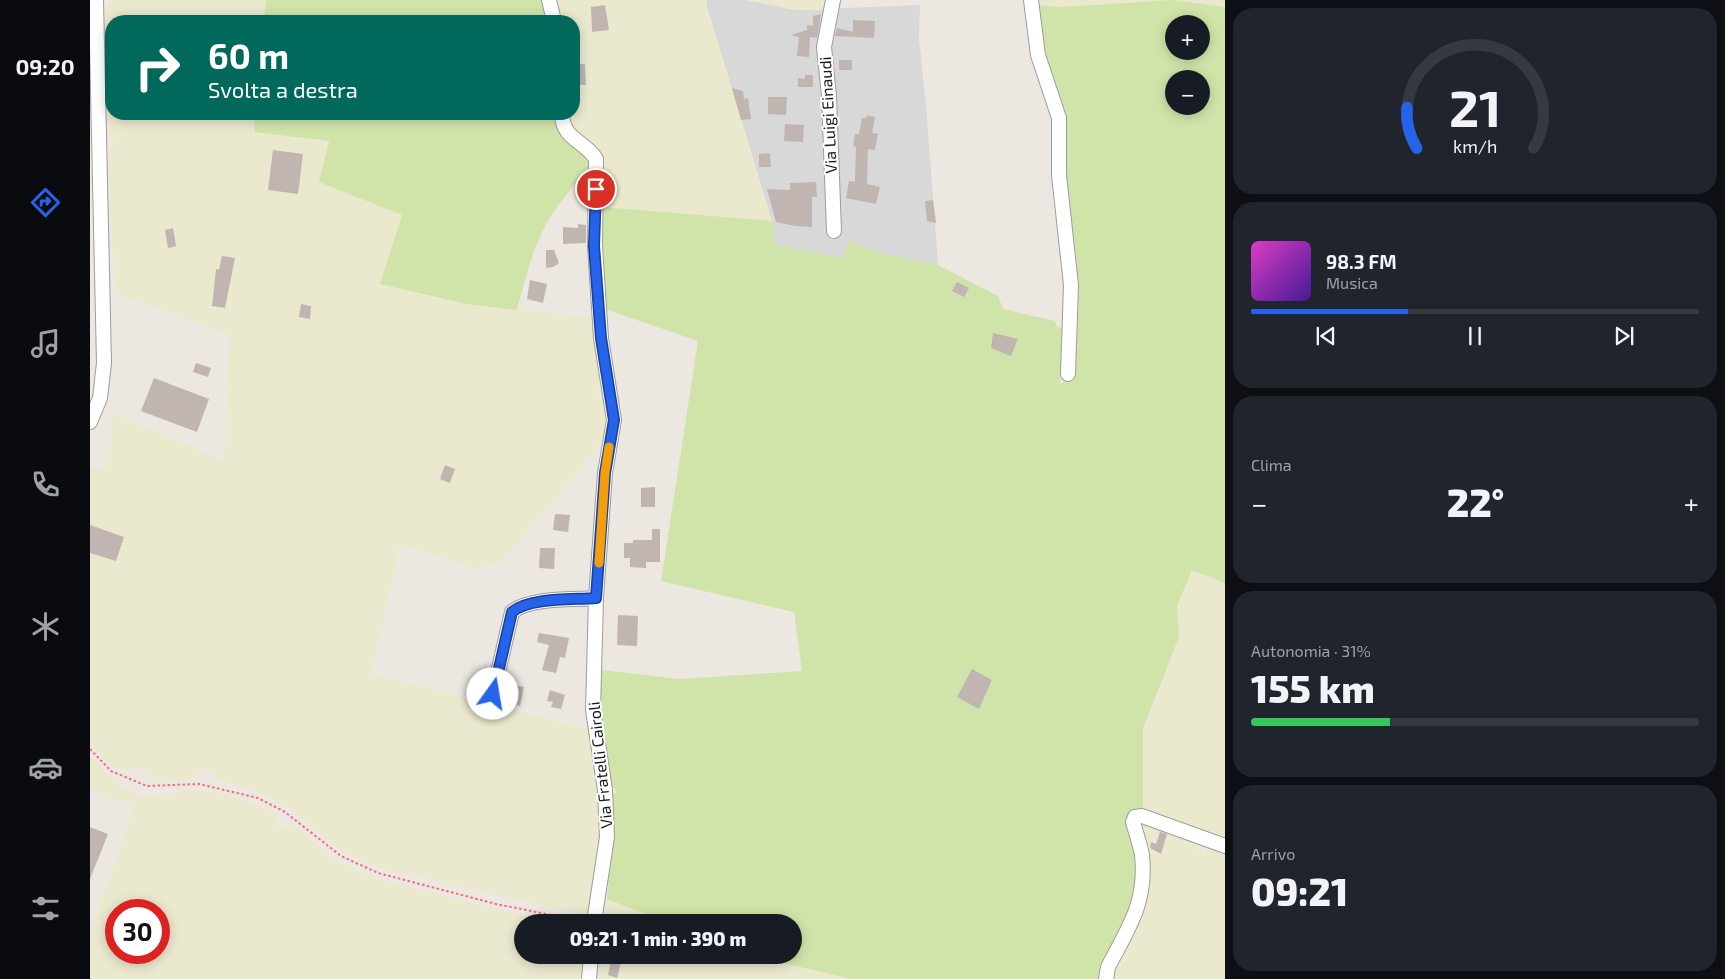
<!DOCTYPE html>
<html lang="it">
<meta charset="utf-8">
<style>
:root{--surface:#171b24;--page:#20242c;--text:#f1f3f6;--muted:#9ea1a6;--line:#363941;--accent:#2563eb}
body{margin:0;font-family:"Exo 2",sans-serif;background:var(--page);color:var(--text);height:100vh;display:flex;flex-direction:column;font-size:19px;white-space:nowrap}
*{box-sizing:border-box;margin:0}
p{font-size:16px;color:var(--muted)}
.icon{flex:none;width:28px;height:28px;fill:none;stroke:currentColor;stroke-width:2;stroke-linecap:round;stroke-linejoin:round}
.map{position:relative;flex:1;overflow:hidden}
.panel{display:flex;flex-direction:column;gap:8px;padding:8px;background:#0d0f14;width:500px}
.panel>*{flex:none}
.top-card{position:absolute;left:15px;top:15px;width:475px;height:105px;border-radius:20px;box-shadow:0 2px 12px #0003;background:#00695c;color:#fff;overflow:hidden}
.buttons{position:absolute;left:1075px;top:15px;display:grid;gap:10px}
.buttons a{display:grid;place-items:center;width:45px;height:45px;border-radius:50%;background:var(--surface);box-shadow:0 2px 12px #0003;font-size:25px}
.speed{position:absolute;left:15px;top:899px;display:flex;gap:10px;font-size:25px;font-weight:700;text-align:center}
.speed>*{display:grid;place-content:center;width:65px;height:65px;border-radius:50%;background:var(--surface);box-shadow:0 2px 12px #0003;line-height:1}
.speed .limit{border:8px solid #d22;background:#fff;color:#111}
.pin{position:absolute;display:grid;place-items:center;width:42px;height:42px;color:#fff;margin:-21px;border:2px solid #fff;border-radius:50%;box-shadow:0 1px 5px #0007}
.me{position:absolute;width:55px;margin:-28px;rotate:13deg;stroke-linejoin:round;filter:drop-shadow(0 0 4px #0008)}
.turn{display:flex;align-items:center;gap:18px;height:105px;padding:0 20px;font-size:22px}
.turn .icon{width:65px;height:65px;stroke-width:2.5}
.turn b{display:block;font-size:35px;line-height:42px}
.big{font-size:38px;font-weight:800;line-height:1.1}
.panel .card{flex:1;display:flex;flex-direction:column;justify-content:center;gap:8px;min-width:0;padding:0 18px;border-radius:20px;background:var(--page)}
.panel .dial{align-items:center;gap:0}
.dial svg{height:130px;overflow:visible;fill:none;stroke:var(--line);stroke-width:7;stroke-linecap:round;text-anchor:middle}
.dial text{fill:var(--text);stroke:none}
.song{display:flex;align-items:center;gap:15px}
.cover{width:60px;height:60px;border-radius:8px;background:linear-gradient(135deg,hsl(310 70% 55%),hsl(260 70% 35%))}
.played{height:5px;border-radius:2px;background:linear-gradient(90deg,var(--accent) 35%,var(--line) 35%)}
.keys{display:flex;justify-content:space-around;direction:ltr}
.heat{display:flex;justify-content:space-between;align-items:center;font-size:28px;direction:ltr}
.charge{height:8px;border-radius:4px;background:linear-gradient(90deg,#34c759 31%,var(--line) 0)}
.trip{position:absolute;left:424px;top:914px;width:288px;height:50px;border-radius:25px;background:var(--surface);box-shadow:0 2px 12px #0003;font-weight:800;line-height:50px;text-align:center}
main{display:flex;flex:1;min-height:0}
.tab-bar{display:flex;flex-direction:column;width:90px;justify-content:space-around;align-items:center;background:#090b0e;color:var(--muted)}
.tab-bar .icon{width:35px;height:35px}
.tab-bar .on{color:var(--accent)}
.tab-bar b{font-size:22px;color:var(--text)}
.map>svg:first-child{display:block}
.residential{fill:#d9d8d8}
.farmland{fill:#eae8cd;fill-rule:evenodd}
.grass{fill:#d0e4a9;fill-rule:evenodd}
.building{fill:#c0b5b1}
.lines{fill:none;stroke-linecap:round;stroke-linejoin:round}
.minor-casing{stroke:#9c9c9c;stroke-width:16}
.path{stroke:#f06e76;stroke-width:2;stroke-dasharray:2.5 2.5;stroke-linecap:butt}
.minor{stroke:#fff;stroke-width:14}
.route-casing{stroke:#184099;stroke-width:12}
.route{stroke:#2563eb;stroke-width:9}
.slow{stroke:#f59e0b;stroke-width:9}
.labels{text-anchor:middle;stroke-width:4;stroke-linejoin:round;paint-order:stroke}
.street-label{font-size:16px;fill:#1b1b1b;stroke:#fff}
</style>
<main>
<nav class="tab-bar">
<b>09:20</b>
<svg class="icon on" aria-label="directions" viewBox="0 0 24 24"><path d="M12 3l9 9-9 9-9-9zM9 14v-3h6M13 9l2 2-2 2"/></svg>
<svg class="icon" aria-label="music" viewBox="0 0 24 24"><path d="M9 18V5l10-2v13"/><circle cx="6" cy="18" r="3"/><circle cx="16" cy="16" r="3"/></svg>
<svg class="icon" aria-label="phone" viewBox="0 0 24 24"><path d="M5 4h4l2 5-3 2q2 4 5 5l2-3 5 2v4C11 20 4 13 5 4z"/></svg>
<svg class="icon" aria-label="climate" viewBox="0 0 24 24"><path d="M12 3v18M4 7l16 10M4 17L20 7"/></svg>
<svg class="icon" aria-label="car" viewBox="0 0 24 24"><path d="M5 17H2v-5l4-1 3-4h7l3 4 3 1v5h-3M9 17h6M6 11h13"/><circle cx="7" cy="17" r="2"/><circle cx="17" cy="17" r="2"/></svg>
<svg class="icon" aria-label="filters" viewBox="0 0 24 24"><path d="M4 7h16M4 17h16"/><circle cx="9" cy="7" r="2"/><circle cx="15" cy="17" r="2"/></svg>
</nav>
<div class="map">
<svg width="1135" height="979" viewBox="0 0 1135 979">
<rect width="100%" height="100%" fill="#ece7e1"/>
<polygon class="residential" points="617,0 656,0 706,10 830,5 829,39 836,105 848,265 788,253 763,242 758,242 754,258 684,245 682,221 617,7"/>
<g class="farmland">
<polygon points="22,0 176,0 174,21 21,21 21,114 165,114 164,132 239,141 229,182 312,215 291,284 377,304 501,317 512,386 506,392 508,398 515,398 519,408 515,437 507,442 509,447 412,563 384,568 310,544 282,673 498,729 513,816 501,916 289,868 253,852 198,808 169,792 131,781 121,771 108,771 101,780 63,783 57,770 45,768 32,771 20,765 0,743 0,467 10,470 18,465 14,456 21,446 23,413 134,461 140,335 25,293 18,153 24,145 24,137 16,133 14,16"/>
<polygon points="463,0 617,0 617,7 682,221 512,207 514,156 489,138 479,124 480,114 484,114 484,21 468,21"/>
<polygon points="656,0 736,0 734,10 706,10"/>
<polygon points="945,0 1135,0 1135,7 1082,0 971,7 946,5"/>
<polygon points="1102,570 1135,583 1135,841 1069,817 1053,809 1053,728 1089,637 1087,606"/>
<path d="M 0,757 L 29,784 L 53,798 L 108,790 L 138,795 L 166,804 L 186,814 L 189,827 L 197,827 L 202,824 L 245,860 L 286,879 L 460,922 L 432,922 L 432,955 L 493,955 L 490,979 L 0,979 L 0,934 L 45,804 L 21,799 L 0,788 ZM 26,910 L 69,910 L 69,952 L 26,952 Z"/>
<polygon points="1049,821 1108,842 1108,851 1115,854 1119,845 1135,850 1135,979 1020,979"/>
<polygon points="517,899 576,922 514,922"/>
<polygon points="509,955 658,955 762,979 511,979 512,975 506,972"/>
</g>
<g class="grass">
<polygon points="176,0 453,0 458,21 174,21"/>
<path d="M 1082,0 L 1135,7 L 1135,583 L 1102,570 L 1087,606 L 1089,637 L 1053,728 L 1053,809 L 1043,811 L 1048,855 L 1047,896 L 1013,979 L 762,979 L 658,955 L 702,955 L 702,922 L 576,922 L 517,899 L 523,826 L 520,795 L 526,793 L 525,787 L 521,788 L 510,713 L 511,670 L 589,679 L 712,671 L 704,612 L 571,581 L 608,341 L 515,309 L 508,231 L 512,207 L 682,221 L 685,245 L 754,258 L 758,242 L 763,242 L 788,253 L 848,265 L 908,296 L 913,309 L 965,321 L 967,327 L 973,328 L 970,383 L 982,380 L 982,351 L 987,349 L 988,344 L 982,341 L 985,278 L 946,5 L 971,7 ZM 1084,24 L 1111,24 L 1111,51 L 1084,51 ZM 1084,79 L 1111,79 L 1111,106 L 1084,106 Z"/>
<path d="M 165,114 L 466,114 C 466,146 496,143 501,170 L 491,173 C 482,191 467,204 458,221 C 442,249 435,280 427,310 L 377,304 L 290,284 L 312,215 L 229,182 L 239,141 L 164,132 Z"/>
</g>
<g class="building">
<polygon points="515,5 519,30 502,32 501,7"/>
<polygon points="731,14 727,38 720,37 719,57 707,56 709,37 701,35 717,30 717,25 723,26 723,16"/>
<polygon points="763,20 785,21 784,38 745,36 747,28 763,32"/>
<rect x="749" y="60" width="13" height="10"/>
<polygon points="486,64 495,64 496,85 487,85"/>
<polygon points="715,75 723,75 723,87 708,87 708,78 715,79"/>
<polygon points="642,88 653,91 654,99 658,98 661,119 651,120"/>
<polygon points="678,97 697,97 696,115 678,114"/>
<polygon points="777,115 785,117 782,133 788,134 785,150 778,149 777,184 790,187 786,204 756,198 759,181 765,182 766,147 763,146 765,134 769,134 772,118 776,118"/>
<polygon points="695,124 714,125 713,142 694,141"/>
<polygon points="183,150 213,154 208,194 178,190"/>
<polygon points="680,153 681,167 669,167 669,154"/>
<polygon points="726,182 727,197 722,197 722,227 705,226 686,222 677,189 700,190 700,183"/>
<polygon points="843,200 846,223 837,221 835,201"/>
<polygon points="488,224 496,225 496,243 473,244 473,227 488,228"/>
<polygon points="83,228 86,246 78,248 75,230"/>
<polygon points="456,250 464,250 469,263 463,267 456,268"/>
<polygon points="132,256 145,258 135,308 122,306 126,269 129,270"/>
<polygon points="440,280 457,284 453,303 437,299"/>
<polygon points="867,282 879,288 874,297 862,291"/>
<polygon points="211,304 221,306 220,319 209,317"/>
<polygon points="903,333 928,339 921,356 901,348"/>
<polygon points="106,363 121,368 118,377 103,372"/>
<polygon points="64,378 119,399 107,432 51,411"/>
<polygon points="355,465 365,469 360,483 350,479"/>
<polygon points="565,487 565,507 551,507 551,488"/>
<polygon points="465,514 480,515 478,532 463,530"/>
<polygon points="0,525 34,537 26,561 0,553"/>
<polygon points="562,529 570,529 570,562 556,562 556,568 540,567 540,558 534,558 534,543 543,543 543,540 562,540"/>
<polygon points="450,548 465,548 464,569 449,568"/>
<polygon points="528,615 548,616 547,646 527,645"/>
<polygon points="449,633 479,638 475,658 470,657 466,673 452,670 459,645 447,642"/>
<polygon points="882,669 902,680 889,709 867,697"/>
<polygon points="421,684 434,687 430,706 417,703"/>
<polygon points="460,690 475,695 471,709 461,707 463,702 457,701"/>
<polygon points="0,827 18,834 0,879"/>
<polygon points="1070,832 1077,834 1071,854 1060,848 1061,842 1066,844"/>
<polygon points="516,955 532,959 527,978 518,975 520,964 514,963"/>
</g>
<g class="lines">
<defs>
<g id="minor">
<polyline points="459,0 464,21"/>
<polyline points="743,0 734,47 739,96 744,231"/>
<polyline points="941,0 948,55 969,118 969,175 981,285 978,374"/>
<path d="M 472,114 C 472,139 495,141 506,159 L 505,246 L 511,338 L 524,420 L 515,473 L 506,598 L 503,710 L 515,790 L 517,837 L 504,922"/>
<polyline points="0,422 10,398 14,363 6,0"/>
<path d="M 403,694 L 422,612 C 440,597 483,600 506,598"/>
<polyline points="499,979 501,955"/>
<path d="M 1016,979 L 1018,967 C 1039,927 1057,902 1052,855 C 1050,844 1046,833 1043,822 L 1045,817 L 1052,816 L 1135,846"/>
</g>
</defs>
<use href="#minor" class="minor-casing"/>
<polyline class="path" points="0,749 21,771 57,786 109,784 168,798 195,812 251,856 288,873 406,904 492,921"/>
<use href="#minor" class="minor"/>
</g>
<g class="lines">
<defs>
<path id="route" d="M 403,694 L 422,612 C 440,597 483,600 506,598 L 515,473 L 524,420 L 511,338 L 504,246 L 506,189"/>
</defs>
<use href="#route" class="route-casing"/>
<use href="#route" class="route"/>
<polyline class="slow" points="509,563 515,473 519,447"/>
</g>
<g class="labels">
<g class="street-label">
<text transform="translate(738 115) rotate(-93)" y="6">Via Luigi Einaudi</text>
<text transform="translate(510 765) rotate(-96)" y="6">Via Fratelli Cairoli</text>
</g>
</g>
</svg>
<div class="buttons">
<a>+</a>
<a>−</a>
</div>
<div class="speed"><div class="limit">30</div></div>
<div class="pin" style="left:506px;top:189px;background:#d93025"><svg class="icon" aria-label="arrive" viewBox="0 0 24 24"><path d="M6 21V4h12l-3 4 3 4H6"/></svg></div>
<svg class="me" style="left:403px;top:694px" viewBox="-20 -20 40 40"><circle r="19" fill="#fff"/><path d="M0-13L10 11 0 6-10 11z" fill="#2563eb"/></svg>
<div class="trip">09:21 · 1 min · 390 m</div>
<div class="top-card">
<div class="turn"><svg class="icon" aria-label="right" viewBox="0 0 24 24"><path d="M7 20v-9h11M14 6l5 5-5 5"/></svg><div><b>60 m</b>Svolta a destra</div></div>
</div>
</div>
<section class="panel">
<div class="card dial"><svg viewBox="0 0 100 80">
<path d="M14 69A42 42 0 1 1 86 69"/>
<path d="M14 69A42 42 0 0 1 8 44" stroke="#2563eb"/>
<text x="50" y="56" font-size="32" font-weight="700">21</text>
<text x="50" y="72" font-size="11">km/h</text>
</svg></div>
<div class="card">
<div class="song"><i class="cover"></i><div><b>98.3 FM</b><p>Musica</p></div></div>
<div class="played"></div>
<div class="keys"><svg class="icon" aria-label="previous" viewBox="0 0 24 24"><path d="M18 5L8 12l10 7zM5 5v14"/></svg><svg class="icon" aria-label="pause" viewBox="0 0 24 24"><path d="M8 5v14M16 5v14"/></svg><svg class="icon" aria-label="next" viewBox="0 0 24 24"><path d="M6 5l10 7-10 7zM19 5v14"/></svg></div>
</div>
<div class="card"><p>Clima</p>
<div class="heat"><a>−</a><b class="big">22°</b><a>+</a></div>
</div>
<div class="card"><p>Autonomia · 31%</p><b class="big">155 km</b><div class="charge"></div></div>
<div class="card"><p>Arrivo</p><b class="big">09:21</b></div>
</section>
</main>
